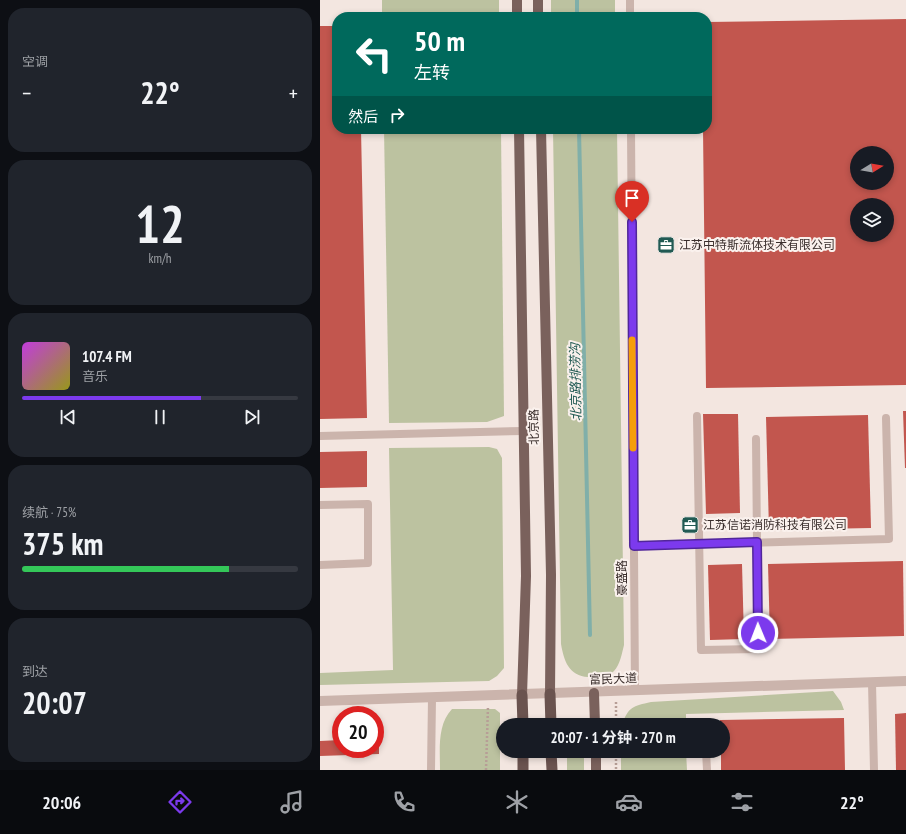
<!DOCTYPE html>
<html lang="zh">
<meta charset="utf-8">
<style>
:root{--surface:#171b24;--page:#20242c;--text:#f1f3f6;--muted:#9ea1a6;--line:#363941;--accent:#7c3aed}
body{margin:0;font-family:"PT Sans Narrow","Noto Sans SC",sans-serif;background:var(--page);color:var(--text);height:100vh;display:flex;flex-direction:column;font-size:15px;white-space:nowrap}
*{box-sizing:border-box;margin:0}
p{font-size:13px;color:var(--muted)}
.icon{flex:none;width:22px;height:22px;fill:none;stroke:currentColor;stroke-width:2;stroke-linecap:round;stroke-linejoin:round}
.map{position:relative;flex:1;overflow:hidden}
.sheet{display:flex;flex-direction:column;gap:8px;padding:8px;background:#0d0f14;width:320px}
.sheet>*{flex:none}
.hud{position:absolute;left:12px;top:12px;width:380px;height:122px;border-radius:16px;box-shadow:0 2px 6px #0003;background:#00695c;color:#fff;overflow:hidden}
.needle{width:26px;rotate:79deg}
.controls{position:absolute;left:530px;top:146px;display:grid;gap:8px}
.controls a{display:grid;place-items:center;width:44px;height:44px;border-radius:50%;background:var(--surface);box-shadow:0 2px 6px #0003;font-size:20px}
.speed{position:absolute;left:12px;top:706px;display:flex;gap:8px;font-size:20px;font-weight:700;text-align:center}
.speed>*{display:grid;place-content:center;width:52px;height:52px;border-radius:50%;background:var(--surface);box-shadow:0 2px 6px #0003;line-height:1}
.speed .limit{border:6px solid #d22;background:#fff;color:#111}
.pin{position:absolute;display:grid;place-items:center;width:34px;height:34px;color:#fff;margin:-41px -17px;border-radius:50% 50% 50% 0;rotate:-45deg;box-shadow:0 0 4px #0007}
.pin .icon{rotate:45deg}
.me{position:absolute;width:44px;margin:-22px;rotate:359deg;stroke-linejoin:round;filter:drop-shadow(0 0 3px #0008)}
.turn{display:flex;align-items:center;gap:14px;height:84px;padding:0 16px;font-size:18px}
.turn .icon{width:52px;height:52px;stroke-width:2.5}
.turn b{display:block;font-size:28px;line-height:34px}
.then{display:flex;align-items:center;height:38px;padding:0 16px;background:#0003;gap:8px;font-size:15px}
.big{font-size:30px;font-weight:700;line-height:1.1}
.sheet .widget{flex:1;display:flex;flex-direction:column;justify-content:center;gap:6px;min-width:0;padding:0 14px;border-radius:16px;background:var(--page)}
.sheet .dial{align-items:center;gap:0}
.dial b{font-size:52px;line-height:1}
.song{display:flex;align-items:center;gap:12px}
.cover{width:48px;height:48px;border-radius:6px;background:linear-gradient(135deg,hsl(290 70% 55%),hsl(60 70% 35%))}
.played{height:4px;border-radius:2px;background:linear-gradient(90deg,var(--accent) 65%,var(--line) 65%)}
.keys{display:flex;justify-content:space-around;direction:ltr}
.heat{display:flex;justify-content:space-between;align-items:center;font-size:22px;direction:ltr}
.charge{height:6px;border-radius:3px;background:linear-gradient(90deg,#34c759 75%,var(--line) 0)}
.trip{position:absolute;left:176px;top:718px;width:234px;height:40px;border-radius:20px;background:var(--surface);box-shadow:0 2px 6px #0003;font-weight:700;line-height:40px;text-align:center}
.tab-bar{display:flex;height:64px;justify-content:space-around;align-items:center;background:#090b0e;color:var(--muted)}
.tab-bar .icon{width:28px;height:28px}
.tab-bar .current{color:var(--accent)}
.tab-bar b{font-size:18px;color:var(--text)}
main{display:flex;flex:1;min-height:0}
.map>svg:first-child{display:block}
.green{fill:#bcc2a0}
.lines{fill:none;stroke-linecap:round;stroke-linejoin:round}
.stream{stroke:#80afa9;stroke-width:4}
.building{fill:#c2564e;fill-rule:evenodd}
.path{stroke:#b79e96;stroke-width:2.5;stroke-dasharray:2 2;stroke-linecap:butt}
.service{stroke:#cbb4ac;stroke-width:8}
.tertiary{stroke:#cbb4ac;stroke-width:10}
.primary{stroke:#7a615c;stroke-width:10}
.trunk{stroke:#6a534f;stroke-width:11}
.route-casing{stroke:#51269a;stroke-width:10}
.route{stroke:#7c3aed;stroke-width:7}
.slow{stroke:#f59e0b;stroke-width:7}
.labels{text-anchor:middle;stroke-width:4;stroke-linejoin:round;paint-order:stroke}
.poi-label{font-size:12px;fill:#392d2b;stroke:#faf1ed;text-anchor:start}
.street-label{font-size:12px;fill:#392d2b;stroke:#faf1ed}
.water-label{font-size:13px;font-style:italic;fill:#215a53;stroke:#faf1ed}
</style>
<main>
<section class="sheet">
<div class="widget"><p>空调</p>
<div class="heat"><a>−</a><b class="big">22°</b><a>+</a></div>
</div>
<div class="widget dial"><b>12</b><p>km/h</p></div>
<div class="widget">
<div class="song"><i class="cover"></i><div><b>107.4 FM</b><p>音乐</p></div></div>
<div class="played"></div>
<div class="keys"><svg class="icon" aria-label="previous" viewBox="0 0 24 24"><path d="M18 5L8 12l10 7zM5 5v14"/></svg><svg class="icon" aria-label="pause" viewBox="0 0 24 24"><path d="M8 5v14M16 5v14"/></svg><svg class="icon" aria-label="next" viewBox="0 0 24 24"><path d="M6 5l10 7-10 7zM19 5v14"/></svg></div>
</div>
<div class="widget"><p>续航 · 75%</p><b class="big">375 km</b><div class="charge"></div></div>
<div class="widget"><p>到达</p><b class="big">20:07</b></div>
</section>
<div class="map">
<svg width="586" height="770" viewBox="0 0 586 770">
<rect width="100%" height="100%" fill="#f3e6e0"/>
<g class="green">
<rect x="62" y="0" width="117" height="17"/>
<rect x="231" y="0" width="64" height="17"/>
<polygon points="64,129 181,129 184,416 167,422 69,423"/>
<path d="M 233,129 L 297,129 L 304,645 C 302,653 300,665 294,671 C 290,675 282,677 277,677 C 252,679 245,667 241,644 Z"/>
<polygon points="169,447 177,449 182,458 184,668 177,676 169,681 0,685 0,673 73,670 69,448"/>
<path d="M 513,691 L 521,702 L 524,710 L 366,714 L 366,725 L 302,725 C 308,707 313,706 331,702 Z"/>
<path d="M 132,709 L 175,709 L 180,713 L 180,770 L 120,770 C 120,749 117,725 132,709 Z"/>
<rect x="247" y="751" width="17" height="19"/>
<polygon points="301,751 366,751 367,770 301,770"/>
</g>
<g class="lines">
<g class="stream">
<polyline points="257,0 257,17"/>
<polyline points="259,129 270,635"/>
</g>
</g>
<g class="building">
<path d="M 586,19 L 586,385 L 386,388 L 383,129 L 387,129 L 387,22 ZM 537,153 L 567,153 L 567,183 L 537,183 ZM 537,205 L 567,205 L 567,235 L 537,235 Z"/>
<polygon points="0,26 17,26 17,129 41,129 47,418 0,419"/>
<polygon points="583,411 586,411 586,468 585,468"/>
<polygon points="383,414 418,414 420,513 386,514"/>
<polygon points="548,415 551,528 449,530 446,417"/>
<polygon points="47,451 47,487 0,488 0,452"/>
<polygon points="583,561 584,636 450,639 448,564"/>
<polygon points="422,564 424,639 390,640 388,565"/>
<polygon points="586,713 586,770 576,770 575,714"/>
<polygon points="524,718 525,770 401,770 401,751 403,751 403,725 400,725 400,720"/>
<polygon points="21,740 21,749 55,749 55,740 59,740 59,754 0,756 0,741"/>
</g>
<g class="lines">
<g class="path">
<polyline points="296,702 296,725"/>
<polyline points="296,751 296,770"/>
<polyline points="166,770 168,706"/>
</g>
<g class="service">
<polyline points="310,0 310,17"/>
<polyline points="311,129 315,691"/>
<polyline points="377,416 381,650 438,649 436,439"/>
<polyline points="0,436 203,431"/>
<polyline points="0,505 48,504 48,563 0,565"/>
<polyline points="314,546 569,539 566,418"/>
<polyline points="552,683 554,770"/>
<polyline points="386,724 386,725"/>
<polyline points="386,751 387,770"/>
<polyline points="111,770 112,698"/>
</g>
<polyline class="tertiary" points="0,701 586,681"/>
<g class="primary">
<polyline points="197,0 197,17"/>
<polyline points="218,0 218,17"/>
<polyline points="199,129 206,576 202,695"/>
<polyline points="221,129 231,575 230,694"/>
<polyline points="274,693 275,725"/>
<polyline points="276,751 276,770"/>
</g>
<g class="trunk">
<polyline points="230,694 231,725"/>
<polyline points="202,695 203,725"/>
<polyline points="203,751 203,770"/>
<polyline points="231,751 232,770"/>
</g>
</g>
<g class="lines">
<defs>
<polyline id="route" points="312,222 314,546 437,542 438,633"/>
</defs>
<use href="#route" class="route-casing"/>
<use href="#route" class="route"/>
<polyline class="slow" points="312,340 313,448"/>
</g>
<defs>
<symbol id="office-square" viewBox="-11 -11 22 22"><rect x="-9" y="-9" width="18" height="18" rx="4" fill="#215a53" stroke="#faf1ed"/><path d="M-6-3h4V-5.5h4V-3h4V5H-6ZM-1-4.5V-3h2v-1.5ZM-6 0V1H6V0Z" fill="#fff"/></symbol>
</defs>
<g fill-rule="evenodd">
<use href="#office-square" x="336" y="235" width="20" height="20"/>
<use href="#office-square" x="360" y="515" width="20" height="20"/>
</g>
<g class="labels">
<g class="poi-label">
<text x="359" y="249">江苏中特斯流体技术有限公司</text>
<text x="383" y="529">江苏信诺消防科技有限公司</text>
</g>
<g class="street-label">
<text transform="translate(214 427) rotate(-91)" y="4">北京路</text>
<text transform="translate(302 578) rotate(-90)" y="4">豪盛路</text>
<text transform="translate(293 679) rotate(-2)" y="4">富民大道</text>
</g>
<g class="water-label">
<text transform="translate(255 382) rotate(-91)" y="5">北京路排涝沟</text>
</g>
</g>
</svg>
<div class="controls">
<a><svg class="needle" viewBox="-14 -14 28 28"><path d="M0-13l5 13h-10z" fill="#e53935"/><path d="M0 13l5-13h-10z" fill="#9ea1a6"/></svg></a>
<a><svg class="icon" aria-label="layers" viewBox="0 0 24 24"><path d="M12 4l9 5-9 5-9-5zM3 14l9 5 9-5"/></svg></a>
</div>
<div class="speed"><div class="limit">20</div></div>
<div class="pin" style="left:312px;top:222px;background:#d93025"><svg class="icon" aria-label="arrive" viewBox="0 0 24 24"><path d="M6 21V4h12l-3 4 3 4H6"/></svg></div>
<svg class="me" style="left:438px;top:633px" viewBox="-20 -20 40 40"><circle r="17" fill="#7c3aed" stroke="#fff" stroke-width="3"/><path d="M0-11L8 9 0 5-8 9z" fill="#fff"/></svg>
<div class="trip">20:07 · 1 分钟 · 270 m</div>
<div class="hud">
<div class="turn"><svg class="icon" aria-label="left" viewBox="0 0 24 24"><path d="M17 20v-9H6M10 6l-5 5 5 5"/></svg><div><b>50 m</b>左转</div></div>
<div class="then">然后<svg class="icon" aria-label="right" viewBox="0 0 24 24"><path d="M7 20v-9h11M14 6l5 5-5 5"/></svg></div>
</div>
</div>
</main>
<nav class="tab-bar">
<b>20:06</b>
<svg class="icon current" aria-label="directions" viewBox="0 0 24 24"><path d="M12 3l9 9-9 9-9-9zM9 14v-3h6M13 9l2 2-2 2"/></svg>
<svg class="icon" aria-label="music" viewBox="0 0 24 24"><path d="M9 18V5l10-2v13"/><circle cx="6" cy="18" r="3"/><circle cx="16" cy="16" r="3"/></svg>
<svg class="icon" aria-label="phone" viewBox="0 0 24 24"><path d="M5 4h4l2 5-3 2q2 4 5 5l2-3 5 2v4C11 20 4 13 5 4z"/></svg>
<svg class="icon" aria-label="climate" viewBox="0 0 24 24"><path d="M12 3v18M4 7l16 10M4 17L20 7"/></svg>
<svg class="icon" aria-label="car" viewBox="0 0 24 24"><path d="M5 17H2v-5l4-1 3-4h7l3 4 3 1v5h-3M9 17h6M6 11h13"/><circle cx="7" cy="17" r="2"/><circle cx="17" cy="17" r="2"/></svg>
<svg class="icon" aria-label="filters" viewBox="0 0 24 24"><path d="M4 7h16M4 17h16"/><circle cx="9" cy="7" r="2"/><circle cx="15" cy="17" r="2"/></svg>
<b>22°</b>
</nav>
